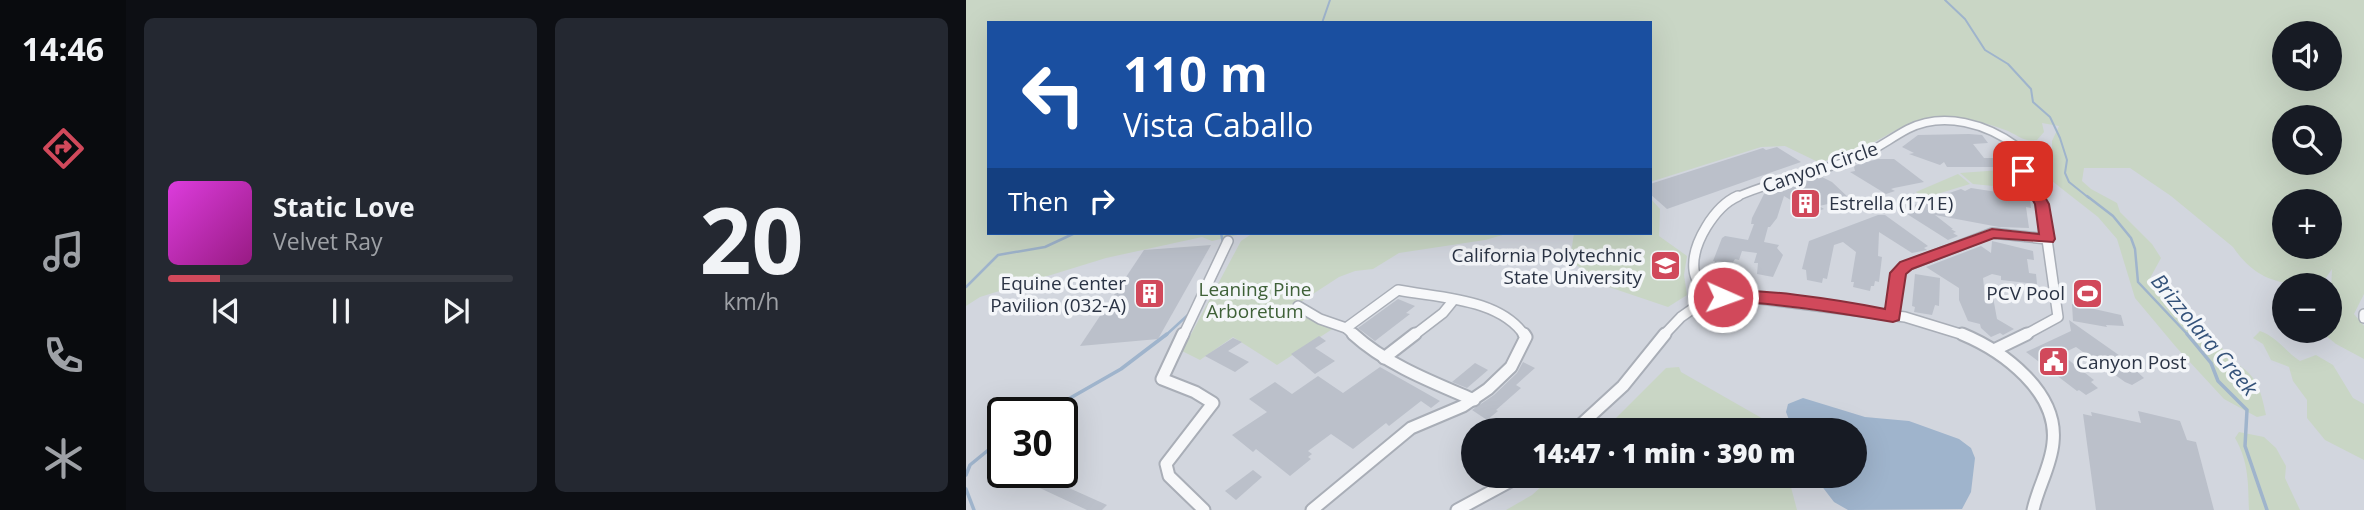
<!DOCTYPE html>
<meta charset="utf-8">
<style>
:root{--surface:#171b24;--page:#242831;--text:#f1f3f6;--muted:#9ea1a6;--line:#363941;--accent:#d1495b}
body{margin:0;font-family:"Open Sans",sans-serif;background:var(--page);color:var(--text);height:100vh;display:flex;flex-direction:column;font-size:26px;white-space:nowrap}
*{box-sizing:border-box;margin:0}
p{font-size:23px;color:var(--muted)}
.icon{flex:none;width:38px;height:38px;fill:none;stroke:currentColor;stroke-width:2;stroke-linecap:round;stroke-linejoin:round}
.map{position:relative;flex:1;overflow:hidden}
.drawer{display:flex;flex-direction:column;gap:18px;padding:18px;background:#0d0f14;width:840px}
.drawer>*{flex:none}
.banner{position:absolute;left:21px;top:21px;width:665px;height:214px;border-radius:0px;box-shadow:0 7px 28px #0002;background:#1a4fa0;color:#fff;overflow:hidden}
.fabs{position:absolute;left:1306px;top:21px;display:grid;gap:14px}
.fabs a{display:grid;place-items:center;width:70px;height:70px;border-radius:50%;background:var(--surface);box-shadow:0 7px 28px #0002;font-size:35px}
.speed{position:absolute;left:21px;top:397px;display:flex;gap:14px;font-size:35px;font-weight:700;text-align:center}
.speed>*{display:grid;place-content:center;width:91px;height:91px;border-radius:50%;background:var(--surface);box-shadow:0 7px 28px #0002;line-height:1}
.speed .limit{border:4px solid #111;border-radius:10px;background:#fff;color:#111}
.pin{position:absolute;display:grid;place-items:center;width:60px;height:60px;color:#fff;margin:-30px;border-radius:14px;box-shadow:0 4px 10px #0006}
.me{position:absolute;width:77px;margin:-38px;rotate:92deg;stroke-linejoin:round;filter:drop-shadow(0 0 5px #0008)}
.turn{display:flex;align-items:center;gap:24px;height:147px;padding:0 21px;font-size:32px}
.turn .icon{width:91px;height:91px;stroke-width:2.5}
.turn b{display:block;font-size:49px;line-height:60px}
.then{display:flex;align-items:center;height:66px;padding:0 21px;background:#0003;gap:14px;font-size:26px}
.drawer .widget{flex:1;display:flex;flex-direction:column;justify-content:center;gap:10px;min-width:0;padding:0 24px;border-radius:10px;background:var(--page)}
.drawer .dial{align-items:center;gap:0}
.dial b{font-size:91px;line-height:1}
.song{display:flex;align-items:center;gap:21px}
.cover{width:84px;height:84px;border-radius:10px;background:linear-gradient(135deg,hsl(300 70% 55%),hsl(310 70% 35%))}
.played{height:7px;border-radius:4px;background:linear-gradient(90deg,var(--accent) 15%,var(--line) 15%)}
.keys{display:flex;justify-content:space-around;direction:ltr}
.drawer .tiles{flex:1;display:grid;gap:18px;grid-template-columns:repeat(2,1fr)}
.trip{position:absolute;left:495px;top:418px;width:406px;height:70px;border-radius:35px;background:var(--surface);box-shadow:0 7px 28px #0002;font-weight:800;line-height:70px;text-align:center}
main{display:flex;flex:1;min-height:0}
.tab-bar{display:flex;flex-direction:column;width:126px;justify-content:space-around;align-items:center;background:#090b0e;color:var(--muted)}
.tab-bar .icon{width:49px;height:49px}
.tab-bar .active{color:var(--accent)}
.tab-bar b{font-size:32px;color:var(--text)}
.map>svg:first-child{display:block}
.built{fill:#d2d6de;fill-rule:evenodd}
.green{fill:#c9d6c5;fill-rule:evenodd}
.water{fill:#9fb4cc}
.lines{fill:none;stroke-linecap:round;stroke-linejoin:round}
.stream-far2{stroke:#9fb4cc;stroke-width:2}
.stream-far1{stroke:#9fb4cc;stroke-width:2.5}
.stream{stroke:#9fb4cc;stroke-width:3.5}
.building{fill:#bbc0ca}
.minor-far2-casing{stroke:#a9aeb7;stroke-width:10}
.minor-far1-casing{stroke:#a9aeb7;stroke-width:12}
.minor-casing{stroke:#a9aeb7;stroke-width:15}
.minor-far2{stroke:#f7f8fa;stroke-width:7}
.minor-far1{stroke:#f7f8fa;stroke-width:9}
.minor{stroke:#f7f8fa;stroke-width:11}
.route{fill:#d1495b;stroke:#882f3b;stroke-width:2}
.labels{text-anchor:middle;stroke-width:7;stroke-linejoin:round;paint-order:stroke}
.street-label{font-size:19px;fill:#2b3445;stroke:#f4f6f9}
.poi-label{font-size:19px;fill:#2b3445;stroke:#f4f6f9;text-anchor:end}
.park-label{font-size:19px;fill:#3f6138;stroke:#f4f6f9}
.water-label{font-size:21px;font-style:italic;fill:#34527a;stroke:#f4f6f9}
</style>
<main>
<nav class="tab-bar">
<b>14:46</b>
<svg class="icon active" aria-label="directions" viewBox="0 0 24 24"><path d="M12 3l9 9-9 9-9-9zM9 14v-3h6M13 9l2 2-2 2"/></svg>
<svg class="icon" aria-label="music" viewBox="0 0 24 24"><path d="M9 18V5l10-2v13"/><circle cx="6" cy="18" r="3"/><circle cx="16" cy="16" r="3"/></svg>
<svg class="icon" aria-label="phone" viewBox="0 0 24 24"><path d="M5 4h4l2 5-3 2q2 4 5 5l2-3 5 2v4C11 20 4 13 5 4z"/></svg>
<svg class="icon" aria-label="climate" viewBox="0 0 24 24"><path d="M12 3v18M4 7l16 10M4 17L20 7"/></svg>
</nav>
<section class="drawer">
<div class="tiles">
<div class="widget">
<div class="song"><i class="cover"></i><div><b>Static Love</b><p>Velvet Ray</p></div></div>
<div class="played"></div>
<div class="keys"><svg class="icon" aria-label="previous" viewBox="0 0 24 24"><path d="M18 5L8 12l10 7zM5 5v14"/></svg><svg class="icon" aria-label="pause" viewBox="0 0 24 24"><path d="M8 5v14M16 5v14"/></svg><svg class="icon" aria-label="next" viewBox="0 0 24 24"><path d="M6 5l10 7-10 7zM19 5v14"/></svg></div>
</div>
<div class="widget dial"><b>20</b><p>km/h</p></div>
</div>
</section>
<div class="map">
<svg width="1398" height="510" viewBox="0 0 1398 510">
<rect width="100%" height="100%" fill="#e4e7ec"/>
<path class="built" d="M 0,0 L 1398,0 L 1398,510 L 0,510 ZM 23,23 L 684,23 L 684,233 L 23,233 ZM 1318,33 L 1363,33 L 1363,79 L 1318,79 ZM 1318,117 L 1363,117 L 1363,163 L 1318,163 ZM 1318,201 L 1363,201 L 1363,247 L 1318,247 ZM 1318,285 L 1363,285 L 1363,331 L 1318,331 ZM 37,413 L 96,413 L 96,472 L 37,472 ZM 508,430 L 889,430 L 889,476 L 508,476 Z"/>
<g class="green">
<path d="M 0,0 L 1398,0 L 1398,294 L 1388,314 L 1398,326 L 1398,359 L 1370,344 L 1354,331 L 1363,331 L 1366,269 L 1355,285 C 1316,285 1291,282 1267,247 L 1205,196 L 1164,168 L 1118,168 L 1116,181 L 1125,189 L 1151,203 L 1154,212 L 1186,244 L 1195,258 L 1183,280 C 1195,296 1207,308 1222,321 C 1238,334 1255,339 1262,359 C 1290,373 1294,386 1300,415 L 1291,417 L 1258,399 L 1210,347 L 1169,298 L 1151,239 L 1132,217 L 1086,181 L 1086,141 L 1093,126 L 1076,123 L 1078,132 L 1071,140 C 1057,142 1053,136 1042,131 C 1026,125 1006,119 990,117 C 948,113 934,130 900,146 C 886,153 869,157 854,163 L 819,146 L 795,147 L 684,182 L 684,23 L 23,23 L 23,233 L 280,233 L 246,241 L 236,237 L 140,258 L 14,297 L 0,306 ZM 1318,33 L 1363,33 L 1363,79 L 1318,79 ZM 1318,117 L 1363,117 L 1363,163 L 1318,163 ZM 1318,201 L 1363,201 L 1363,247 L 1318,247 Z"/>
<polygon points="1049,169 1058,189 1007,184 994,173"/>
<polygon points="992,174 1004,184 958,198 950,192"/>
<polygon points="684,198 694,209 693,236 721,256 718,275 721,295 702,307 637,285 604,260 608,233 684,233"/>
<polygon points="287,233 544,233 519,240 433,253 407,269 389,271 373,277 330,305 368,328 311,365 267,337 234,360 216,351 275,241"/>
<path d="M 1294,331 C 1311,337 1319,351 1334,361 L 1350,355 L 1367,365 L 1387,398 L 1398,404 L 1398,460 L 1359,440 L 1341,418 L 1341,400 L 1327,381 L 1323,367 L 1305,360 L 1297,344 L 1287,338 Z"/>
<polygon points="713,367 715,372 806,424 808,430 638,430 700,368"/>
<path d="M 1273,432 L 1298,437 L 1310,448 L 1320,466 L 1319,478 L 1334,510 L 1283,510 C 1282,484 1283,462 1269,438 Z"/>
<polygon points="587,476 822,476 831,510 540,510 566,495"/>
</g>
<polygon class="water" points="837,398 899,417 943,421 993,439 1005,448 1009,458 1005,492 996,509 882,510 868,502 848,476 889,476 889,430 827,430 820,412 822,404"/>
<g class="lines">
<g class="stream-far2">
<polyline points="979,0 999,19 1019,50 1042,64 1065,89 1067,102 1084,117 1094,138 1101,160 1099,173 1103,182 1123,198"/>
<polyline points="356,23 364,0"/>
</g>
<g class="stream-far1">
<polyline points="1121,196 1147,216 1165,238 1169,249 1172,282 1223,336"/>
<polyline points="255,233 257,243"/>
<polyline points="0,287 32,255 79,247 109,233"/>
<polyline points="199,336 223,314"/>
</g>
<g class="stream">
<polyline points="1221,334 1245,363 1252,381 1281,410 1279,446 1301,510"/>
<polyline points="78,413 155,369 201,334"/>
<polyline points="0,475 4,465 37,438"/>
<polyline points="0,489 8,510"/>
</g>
</g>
<g class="building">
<polygon points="1003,134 1016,135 1022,143 1007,144 1018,158 1028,158 1035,167 981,167 978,162 974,165 943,154 948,153 936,147 952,135"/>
<polygon points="811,147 835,162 701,209 684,194 684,184 797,148 800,150"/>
<polygon points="912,159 928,159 958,182 928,188 925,189 929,191 920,194 884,172 889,171 888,167 890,165"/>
<polygon points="854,176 866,182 884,199 853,206 858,209 846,213 818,196 811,218 804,227 802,227 798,242 813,245 811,248 817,255 807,277 791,274 792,263 788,263 791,253 776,251 773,260 769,259 763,269 747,266 749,261 747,261 756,238 759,236 782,240 788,224 785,224 786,218 798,194"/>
<polygon points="1005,188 1044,194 1064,200 1065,208 1060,207 1063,228 1033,227 969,215 987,229 985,229 990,232 987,233 992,236 982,240 941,214 950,210 945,206 995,189 999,191"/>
<polygon points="912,215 919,215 962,246 958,248 961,250 946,253 913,232 912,256 916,257 913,282 909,281 908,286 905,286 904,291 887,287 888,282 885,282 890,252 877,242 868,245 861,279 857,278 856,283 841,280 840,270 836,269 843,241"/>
<polygon points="1026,241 1067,251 1068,260 1061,259 1063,273 1070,274 1071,284 1035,280 1035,276 1026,274 1017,278 1019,296 1027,297 1031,319 1048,329 1037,335 1034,333 1025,337 1015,328 1014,324 1002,321 993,300 993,288 960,267 1015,246 1025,253"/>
<polygon points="245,245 192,339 114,346 178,250"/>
<polygon points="949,274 974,278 973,306 969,305 966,315 948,312 949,307 946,306"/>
<polygon points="432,299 449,306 440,313 444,314 409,341 392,328"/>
<polygon points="1106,304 1155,315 1158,326 1140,325 1141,327 1107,321"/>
<polygon points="1103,320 1167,365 1165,366 1178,378 1166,385 1159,382 1110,347 1095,354 1128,380 1125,382 1132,388 1120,395 1113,390 1111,391 1060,352 1105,331"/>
<polygon points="353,336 360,341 349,348 369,361 349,374 325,354"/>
<polygon points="267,338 276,342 262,351 283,362 269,372 239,356"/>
<polygon points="557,362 569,368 550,385 555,388 530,410 532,411 521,420 506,410 528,395 551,373"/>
<polygon points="509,363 522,370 501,388 486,382"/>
<polygon points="414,367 474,401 465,408 455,401 423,426 420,423 387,449 365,434 342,451 346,454 342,457 345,459 324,476 290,449 287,452 266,435 301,412 283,399 309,382 326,394 352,376 377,393"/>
<polygon points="1172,411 1214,421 1221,440 1230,442 1248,510 1130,510 1117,414 1126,416 1125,412 1175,423"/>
<polygon points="287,470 296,477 270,500 259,491"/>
<polygon points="74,475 141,505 136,510 121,510 63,483"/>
</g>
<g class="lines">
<defs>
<path id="minor-far2" d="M 768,198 C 806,181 846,173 885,160 C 906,153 923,139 942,129 C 978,111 1021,124 1052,147 L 1061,182 L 1072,198"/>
<g id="minor-far1">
<path d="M 744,300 C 738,291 729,281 728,270 C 725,244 749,206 772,196"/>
<path d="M 332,306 L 354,319 L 380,328 L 432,290 C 473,298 534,298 559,336"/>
<polyline points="1398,314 1398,318"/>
<polyline points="927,316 932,273 940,266 1026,233 1081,239"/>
<polyline points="380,328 389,336"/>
<polyline points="217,336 262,241"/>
<polyline points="447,336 477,313 486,302"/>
<polyline points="697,336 715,317 735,303 770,296 939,317 1001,336"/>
<polyline points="1057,336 1092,317 1076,204 1070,196"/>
</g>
<g id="minor">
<polyline points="217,334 196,379 229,392 247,403 200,464 203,476 238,510"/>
<path d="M 387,334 C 421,365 466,382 508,400"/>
<path d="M 996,334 C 1037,351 1093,392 1087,443 C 1085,466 1072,487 1067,510"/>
<polyline points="1028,350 1061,334"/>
<polyline points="418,358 449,334"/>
<polyline points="609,430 657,386 699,334"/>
<polyline points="346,510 445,428 497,406 522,389 545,367 560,337 558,334"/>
<polyline points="491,510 554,476"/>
</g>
</defs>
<use href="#minor-far2" class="minor-far2-casing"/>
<use href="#minor-far1" class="minor-far1-casing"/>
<use href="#minor" class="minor-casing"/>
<use href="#minor-far2" class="minor-far2"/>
<use href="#minor-far1" class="minor-far1"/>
<use href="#minor" class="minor"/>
</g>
<path class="route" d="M 1057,167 L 1062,168 L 1083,204 L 1089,239 L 1087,242 L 1028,238 L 946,269 L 940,274 L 933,320 L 927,322 C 881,314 836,307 790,303 C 778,301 757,307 749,297 C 762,280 894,304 919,309 L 924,273 L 934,262 L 1026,229 L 1073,234 L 1069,204 L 1050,171 Z"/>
<defs>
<symbol id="building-square" viewBox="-11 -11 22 22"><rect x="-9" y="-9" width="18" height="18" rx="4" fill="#d1495b" stroke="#f4f6f9"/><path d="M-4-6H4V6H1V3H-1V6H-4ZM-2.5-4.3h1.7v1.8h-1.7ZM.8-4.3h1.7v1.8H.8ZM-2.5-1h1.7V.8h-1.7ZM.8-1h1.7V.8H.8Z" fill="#fff"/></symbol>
<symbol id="university-square" viewBox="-11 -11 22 22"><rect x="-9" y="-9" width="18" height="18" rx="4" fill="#d1495b" stroke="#f4f6f9"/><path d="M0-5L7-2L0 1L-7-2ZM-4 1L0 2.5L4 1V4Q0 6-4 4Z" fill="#fff"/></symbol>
<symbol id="stadium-square" viewBox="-11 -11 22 22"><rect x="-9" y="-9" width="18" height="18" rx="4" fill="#d1495b" stroke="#f4f6f9"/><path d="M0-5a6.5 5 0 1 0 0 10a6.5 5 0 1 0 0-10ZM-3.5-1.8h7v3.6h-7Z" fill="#fff"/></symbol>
<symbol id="civic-square" viewBox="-11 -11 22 22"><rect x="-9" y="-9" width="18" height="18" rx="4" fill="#d1495b" stroke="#f4f6f9"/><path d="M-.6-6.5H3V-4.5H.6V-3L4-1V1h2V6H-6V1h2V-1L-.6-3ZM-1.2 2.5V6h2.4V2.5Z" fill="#fff"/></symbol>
</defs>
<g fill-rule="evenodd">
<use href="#building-square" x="822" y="186" width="35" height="35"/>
<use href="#university-square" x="682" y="248" width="35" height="35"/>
<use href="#stadium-square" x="1104" y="276" width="35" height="35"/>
<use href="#building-square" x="166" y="276" width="35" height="35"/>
<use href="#civic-square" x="1070" y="344" width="35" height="35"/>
</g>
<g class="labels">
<g class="street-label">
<text transform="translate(854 167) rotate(-19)" y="7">Canyon Circle</text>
</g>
<g class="poi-label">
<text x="863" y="210" text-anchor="start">Estrella (171E)</text>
<text x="676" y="262">California Polytechnic<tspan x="676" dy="22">State University</tspan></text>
<text x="160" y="290">Equine Center<tspan x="160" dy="22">Pavilion (032-A)</tspan></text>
<text x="1099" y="300">PCV Pool</text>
<text x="1110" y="369" text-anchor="start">Canyon Post</text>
</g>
<g class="park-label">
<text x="289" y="296">Leaning Pine<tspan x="289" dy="22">Arboretum</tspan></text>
</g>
<g class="water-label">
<text transform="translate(1238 335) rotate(50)" y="7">Brizzolara Creek</text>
</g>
</g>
</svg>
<div class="fabs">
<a><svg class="icon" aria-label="sound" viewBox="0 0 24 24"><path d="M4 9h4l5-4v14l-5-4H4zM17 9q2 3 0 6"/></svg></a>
<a><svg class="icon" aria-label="search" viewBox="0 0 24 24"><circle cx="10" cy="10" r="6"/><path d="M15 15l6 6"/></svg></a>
<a>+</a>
<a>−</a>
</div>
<div class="speed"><div class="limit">30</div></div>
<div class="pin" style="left:1057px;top:171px;background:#d93025"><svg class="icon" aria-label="arrive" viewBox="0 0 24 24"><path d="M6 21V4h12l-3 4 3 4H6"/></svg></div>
<svg class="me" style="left:757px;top:297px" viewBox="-20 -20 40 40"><circle r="17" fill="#d1495b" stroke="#fff" stroke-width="3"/><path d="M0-11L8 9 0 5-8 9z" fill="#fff"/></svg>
<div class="trip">14:47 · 1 min · 390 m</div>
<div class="banner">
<div class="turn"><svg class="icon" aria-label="left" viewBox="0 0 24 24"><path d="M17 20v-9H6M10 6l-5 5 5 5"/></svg><div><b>110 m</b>Vista Caballo</div></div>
<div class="then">Then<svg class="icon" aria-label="right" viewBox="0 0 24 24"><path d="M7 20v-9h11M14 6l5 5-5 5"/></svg></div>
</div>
</div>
</main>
